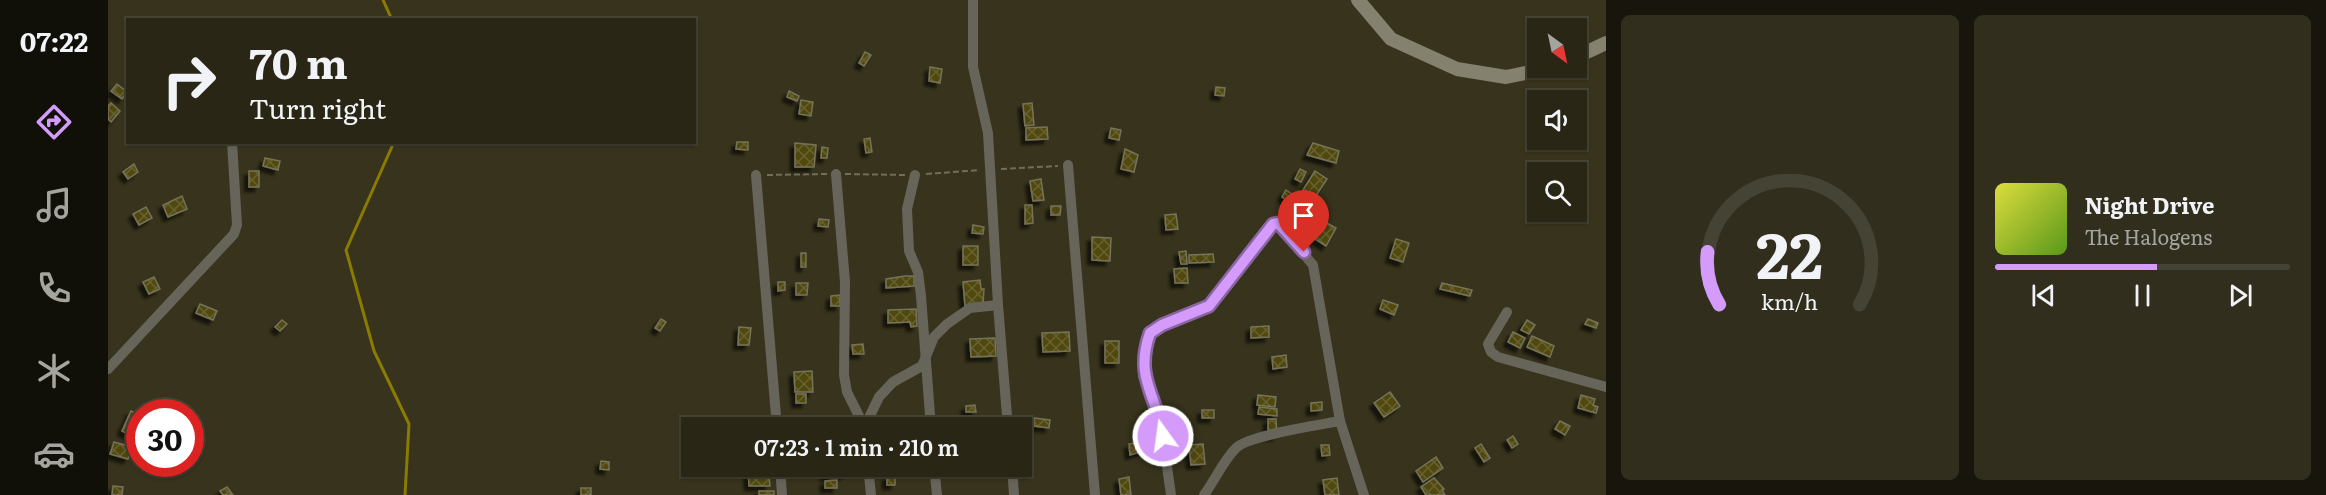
<!DOCTYPE html>
<meta charset="utf-8">
<style>
:root{--surface:#292615;--page:#312e1e;--text:#f1f3f6;--muted:#a5a5a0;--line:#454334;--accent:#d59bfb}
body{margin:0;font-family:Literata,serif;background:var(--page);color:var(--text);height:100vh;display:flex;flex-direction:column;font-size:22px;white-space:nowrap}
*{box-sizing:border-box;margin:0}
p{font-size:20px;color:var(--muted)}
.icon{flex:none;width:33px;height:33px;fill:none;stroke:currentColor;stroke-width:2;stroke-linecap:round;stroke-linejoin:round}
.map{position:relative;flex:1;overflow:hidden}
.drawer{display:flex;flex-direction:column;gap:15px;padding:15px;background:#17150c;width:720px}
.drawer>*{flex:none}
.banner{position:absolute;left:18px;top:18px;width:570px;height:126px;border-radius:0px;box-shadow:0 2px 4px #0004,0 0 0 2px var(--line);background:#292615;color:var(--text);overflow:hidden}
.needle{width:39px;rotate:147deg}
.tools{position:absolute;left:1419px;top:18px;display:grid;gap:12px}
.tools a{display:grid;place-items:center;width:60px;height:60px;border-radius:0px;background:var(--surface);box-shadow:0 2px 4px #0004,0 0 0 2px var(--line);font-size:30px}
.speed{position:absolute;left:18px;top:399px;display:flex;gap:12px;font-size:30px;font-weight:700;text-align:center}
.speed>*{display:grid;place-content:center;width:78px;height:78px;border-radius:50%;background:var(--surface);box-shadow:0 2px 4px #0004,0 0 0 2px var(--line);line-height:1}
.speed .limit{border:9px solid #d22;background:#fff;color:#111}
.pin{position:absolute;display:grid;place-items:center;width:51px;height:51px;color:#fff;margin:-62px -26px;border-radius:50% 50% 50% 0;rotate:-45deg;box-shadow:0 0 6px #0007}
.pin .icon{rotate:45deg}
.me{position:absolute;width:66px;margin:-33px;rotate:346deg;stroke-linejoin:round;filter:drop-shadow(0 0 4px #0008)}
.turn{display:flex;align-items:center;gap:21px;height:126px;padding:0 24px;font-size:27px}
.turn .icon{width:78px;height:78px;stroke-width:2.5}
.turn b{display:block;font-size:42px;line-height:51px}
.drawer .card{flex:1;display:flex;flex-direction:column;justify-content:center;gap:9px;min-width:0;padding:0 21px;border-radius:9px;background:var(--page)}
.drawer .dial{align-items:center;gap:0}
.dial svg{height:156px;overflow:visible;fill:none;stroke:var(--line);stroke-width:7;stroke-linecap:round;text-anchor:middle}
.dial text{fill:var(--text);stroke:none}
.song{display:flex;align-items:center;gap:18px}
.cover{width:72px;height:72px;border-radius:9px;background:linear-gradient(135deg,hsl(60 70% 55%),hsl(90 70% 35%))}
.played{height:6px;border-radius:3px;background:linear-gradient(90deg,var(--accent) 55%,var(--line) 55%)}
.keys{display:flex;justify-content:space-around;direction:ltr}
.drawer .tiles{flex:1;display:grid;gap:15px;grid-template-columns:repeat(2,1fr)}
.trip{position:absolute;left:573px;top:417px;width:351px;height:60px;border-radius:0px;background:var(--surface);box-shadow:0 2px 4px #0004,0 0 0 2px var(--line);font-weight:600;line-height:60px;text-align:center}
main{display:flex;flex:1;min-height:0}
.tab-bar{display:flex;flex-direction:column;width:108px;justify-content:space-around;align-items:center;background:#100f08;color:var(--muted)}
.tab-bar .icon{width:42px;height:42px}
.tab-bar .on{color:var(--accent)}
.tab-bar b{font-size:27px;color:var(--text)}
.map>svg:first-child{display:block}
.lines{fill:none;stroke-linecap:round;stroke-linejoin:round}
.stream{stroke:#8a7c00;stroke-width:3}
.building{fill:url(#building-cross-hatch);stroke:#767359;stroke-width:1.5;filter:url(#shadow)}
.path{stroke:#716e5b;stroke-width:2;stroke-dasharray:6 3;stroke-linecap:butt}
.street{stroke:#67655a;stroke-width:10}
.secondary{stroke:#84816f;stroke-width:14}
.route-casing{stroke:#8a65a3;stroke-width:15}
.route{stroke:#d59bfb;stroke-width:10}
</style>
<main>
<nav class="tab-bar">
<b>07:22</b>
<svg class="icon on" aria-label="directions" viewBox="0 0 24 24"><path d="M12 3l9 9-9 9-9-9zM9 14v-3h6M13 9l2 2-2 2"/></svg>
<svg class="icon" aria-label="music" viewBox="0 0 24 24"><path d="M9 18V5l10-2v13"/><circle cx="6" cy="18" r="3"/><circle cx="16" cy="16" r="3"/></svg>
<svg class="icon" aria-label="phone" viewBox="0 0 24 24"><path d="M5 4h4l2 5-3 2q2 4 5 5l2-3 5 2v4C11 20 4 13 5 4z"/></svg>
<svg class="icon" aria-label="climate" viewBox="0 0 24 24"><path d="M12 3v18M4 7l16 10M4 17L20 7"/></svg>
<svg class="icon" aria-label="car" viewBox="0 0 24 24"><path d="M5 17H2v-5l4-1 3-4h7l3 4 3 1v5h-3M9 17h6M6 11h13"/><circle cx="7" cy="17" r="2"/><circle cx="17" cy="17" r="2"/></svg>
</nav>
<div class="map">
<svg width="1498" height="495" viewBox="0 0 1498 495">
<defs>
<pattern id="building-cross-hatch" width="8" height="8" patternUnits="userSpaceOnUse" patternTransform="scale(1.5)"><rect width="8" height="8" fill="#504811"/><path d="M0 0l8 8M0 8l8-8" fill="none" stroke="#686232"/></pattern>
<filter id="shadow"><feDropShadow dx="-4.5" dy="4.5" stdDeviation="1.5" flood-color="#0009"/></filter>
</defs>
<rect width="100%" height="100%" fill="#37331c"/>
<g class="lines">
<g class="stream">
<polyline points="275,0 284,20"/>
<polyline points="286,142 238,250 266,351 301,424 297,495"/>
</g>
</g>
<g class="building">
<polygon points="757,52 763,55 756,66 751,63"/>
<polygon points="822,67 834,69 832,83 821,81"/>
<polygon points="9,84 19,92 14,99 3,91"/>
<polygon points="1108,87 1117,88 1116,96 1107,95"/>
<polygon points="681,91 691,96 689,101 679,97"/>
<polygon points="693,100 705,102 703,116 691,114"/>
<polygon points="3,103 12,111 3,122 0,119 0,106"/>
<polygon points="924,103 926,125 917,126 915,104"/>
<polygon points="939,127 940,139 918,140 918,128"/>
<polygon points="1003,128 1013,130 1011,140 1001,138"/>
<polygon points="762,138 764,152 758,153 756,139"/>
<polygon points="629,142 640,142 640,150 628,149"/>
<polygon points="687,143 708,145 706,167 687,167"/>
<polygon points="1205,143 1231,151 1228,163 1199,155"/>
<polygon points="714,147 720,148 719,158 713,158"/>
<polygon points="1017,149 1030,155 1026,172 1013,169"/>
<polygon points="157,158 172,161 170,170 155,166"/>
<polygon points="26,164 30,172 20,179 15,172"/>
<polygon points="1192,169 1198,172 1193,182 1187,179"/>
<rect x="141" y="171" width="10" height="16"/>
<polygon points="1207,171 1219,179 1205,200 1193,193"/>
<polygon points="933,179 936,200 925,201 922,181"/>
<polygon points="1178,190 1187,196 1183,203 1174,197"/>
<polygon points="74,196 79,209 60,217 55,205"/>
<polygon points="917,205 924,205 925,223 917,224"/>
<polygon points="943,206 953,206 952,215 943,215"/>
<polygon points="38,207 44,218 31,225 25,214"/>
<polygon points="1191,213 1197,216 1193,224 1187,221"/>
<polygon points="1068,214 1070,229 1058,230 1057,215"/>
<polygon points="711,219 721,220 720,227 710,226"/>
<polygon points="1217,222 1228,228 1218,246 1207,239"/>
<polygon points="865,225 876,227 875,234 864,233"/>
<polygon points="984,237 1003,238 1002,261 984,260"/>
<polygon points="1288,239 1301,243 1295,262 1282,258"/>
<rect x="855" y="246" width="15" height="19"/>
<polygon points="1078,251 1079,264 1073,264 1071,252"/>
<rect x="693" y="253" width="5" height="14"/>
<polygon points="1105,254 1106,262 1081,263 1081,255"/>
<polygon points="1079,268 1080,283 1067,283 1066,269"/>
<polygon points="797,276 806,276 806,286 778,288 778,279"/>
<polygon points="46,277 52,289 41,294 35,282"/>
<polygon points="872,280 873,289 876,289 875,304 857,306 855,282"/>
<polygon points="670,282 677,282 677,290 670,291"/>
<polygon points="688,283 700,283 699,295 688,295"/>
<polygon points="1334,283 1364,290 1362,296 1332,289"/>
<polygon points="732,295 732,306 723,306 723,296"/>
<polygon points="1275,300 1290,305 1286,315 1272,309"/>
<polygon points="92,304 109,311 105,320 88,313"/>
<polygon points="808,309 809,326 803,327 802,322 780,323 780,310"/>
<polygon points="553,319 558,322 552,331 547,328"/>
<polygon points="1480,319 1490,323 1488,328 1477,324"/>
<polygon points="174,320 179,324 172,331 167,327"/>
<polygon points="1419,320 1427,325 1421,334 1413,330"/>
<polygon points="1161,326 1161,337 1143,338 1143,327"/>
<polygon points="631,327 643,328 641,345 630,345"/>
<polygon points="961,332 962,351 935,352 934,333"/>
<polygon points="1405,332 1417,338 1412,348 1400,342"/>
<polygon points="1424,336 1446,346 1442,357 1419,347"/>
<polygon points="887,338 888,356 863,357 862,339"/>
<rect x="997" y="341" width="14" height="22"/>
<polygon points="755,344 756,354 745,354 744,345"/>
<polygon points="1178,355 1179,367 1165,369 1164,357"/>
<polygon points="704,371 705,392 687,392 686,372"/>
<polygon points="1282,392 1292,406 1276,417 1266,403"/>
<rect x="688" y="394" width="10" height="9"/>
<polygon points="1150,395 1168,397 1167,407 1149,405"/>
<polygon points="1473,395 1487,399 1485,405 1490,407 1488,413 1470,408"/>
<polygon points="1214,402 1214,410 1203,411 1203,403"/>
<polygon points="867,405 868,412 858,412 858,406"/>
<polygon points="1151,407 1169,409 1169,416 1150,414"/>
<rect x="1094" y="410" width="12" height="8"/>
<polygon points="23,411 32,415 32,426 26,437 14,431"/>
<polygon points="926,418 942,420 941,428 926,426"/>
<polygon points="1160,419 1168,419 1169,436 1160,436"/>
<polygon points="1452,421 1462,426 1457,435 1447,429"/>
<polygon points="1405,436 1410,444 1404,448 1399,440"/>
<polygon points="6,442 24,447 20,459 2,454"/>
<polygon points="1038,442 1038,450 1022,455 1021,444"/>
<polygon points="1095,444 1097,464 1083,465 1081,445"/>
<polygon points="1373,444 1382,458 1376,462 1367,448"/>
<polygon points="1213,445 1221,445 1222,455 1214,456"/>
<polygon points="1328,457 1335,468 1315,482 1308,471"/>
<polygon points="493,461 501,462 501,470 492,469"/>
<polygon points="640,466 660,466 662,486 641,486"/>
<polygon points="717,466 737,467 737,475 717,477"/>
<rect x="779" y="476" width="8" height="9"/>
<polygon points="1021,477 1023,495 1013,495 1011,479"/>
<polygon points="1229,478 1231,495 1217,495 1215,480"/>
<polygon points="1326,478 1336,489 1334,490 1337,495 1318,495 1313,487"/>
<polygon points="729,480 729,488 717,488 717,481"/>
<polygon points="5,486 15,487 14,495 4,495"/>
<polygon points="119,487 125,495 115,495 112,491"/>
<rect x="473" y="488" width="10" height="7"/>
<rect x="651" y="491" width="15" height="4"/>
</g>
<g class="lines">
<g class="path">
<polyline points="893,169 950,166"/>
<polyline points="737,174 797,175"/>
<polyline points="818,174 872,170"/>
<polyline points="659,175 719,174"/>
</g>
<g class="street">
<polyline points="865,0 865,67 880,133 890,305 900,428"/>
<polyline points="960,165 987,495"/>
<polyline points="728,174 737,282 736,375 739,392 757,428"/>
<polyline points="648,175 669,428"/>
<polyline points="807,175 799,209 801,251 810,272 813,296 823,428"/>
<polyline points="1399,312 1380,344 1383,352 1390,357 1498,387"/>
<polyline points="0,369 126,234 129,225 124,142"/>
<polyline points="757,426 771,397 785,382 814,366 826,337 839,324 862,308 890,305"/>
<polyline points="672,466 674,495"/>
<polyline points="760,466 763,495"/>
<polyline points="826,466 829,495"/>
<polyline points="904,466 906,495"/>
<polyline points="1063,495 1052,417 1035,376 1042,333 1054,325 1101,306 1165,224 1170,223 1205,265 1232,421 1256,495"/>
<path d="M 1096,495 C 1107,480 1115,461 1128,448 C 1141,435 1211,425 1232,421"/>
</g>
<g class="secondary">
<polyline points="1250,0 1283,39 1349,69 1398,77 1441,68"/>
<polyline points="1468,57 1498,43"/>
</g>
</g>
<g class="lines">
<defs>
<path id="route" d="M 1055,436 C 1049,395 1026,378 1042,333 L 1054,325 L 1101,306 L 1165,224 L 1170,223 L 1196,252"/>
</defs>
<use href="#route" class="route-casing"/>
<use href="#route" class="route"/>
</g>
</svg>
<div class="tools">
<a><svg class="needle" viewBox="-14 -14 28 28"><path d="M0-13l5 13h-10z" fill="#e53935"/><path d="M0 13l5-13h-10z" fill="#a5a5a0"/></svg></a>
<a><svg class="icon" aria-label="sound" viewBox="0 0 24 24"><path d="M4 9h4l5-4v14l-5-4H4zM17 9q2 3 0 6"/></svg></a>
<a><svg class="icon" aria-label="search" viewBox="0 0 24 24"><circle cx="10" cy="10" r="6"/><path d="M15 15l6 6"/></svg></a>
</div>
<div class="speed"><div class="limit">30</div></div>
<div class="pin" style="left:1196px;top:252px;background:#d93025"><svg class="icon" aria-label="arrive" viewBox="0 0 24 24"><path d="M6 21V4h12l-3 4 3 4H6"/></svg></div>
<svg class="me" style="left:1055px;top:436px" viewBox="-20 -20 40 40"><circle r="17" fill="#d59bfb" stroke="#fff" stroke-width="3"/><path d="M0-11L8 9 0 5-8 9z" fill="#fff"/></svg>
<div class="trip">07:23 · 1 min · 210 m</div>
<div class="banner">
<div class="turn"><svg class="icon" aria-label="right" viewBox="0 0 24 24"><path d="M7 20v-9h11M14 6l5 5-5 5"/></svg><div><b>70 m</b>Turn right</div></div>
</div>
</div>
<section class="drawer">
<div class="tiles">
<div class="card dial"><svg viewBox="0 0 100 80">
<path d="M14 69A42 42 0 1 1 86 69"/>
<path d="M14 69A42 42 0 0 1 8 42" stroke="#d59bfb"/>
<text x="50" y="56" font-size="32" font-weight="700">22</text>
<text x="50" y="72" font-size="11">km/h</text>
</svg></div>
<div class="card">
<div class="song"><i class="cover"></i><div><b>Night Drive</b><p>The Halogens</p></div></div>
<div class="played"></div>
<div class="keys"><svg class="icon" aria-label="previous" viewBox="0 0 24 24"><path d="M18 5L8 12l10 7zM5 5v14"/></svg><svg class="icon" aria-label="pause" viewBox="0 0 24 24"><path d="M8 5v14M16 5v14"/></svg><svg class="icon" aria-label="next" viewBox="0 0 24 24"><path d="M6 5l10 7-10 7zM19 5v14"/></svg></div>
</div>
</div>
</section>
</main>
